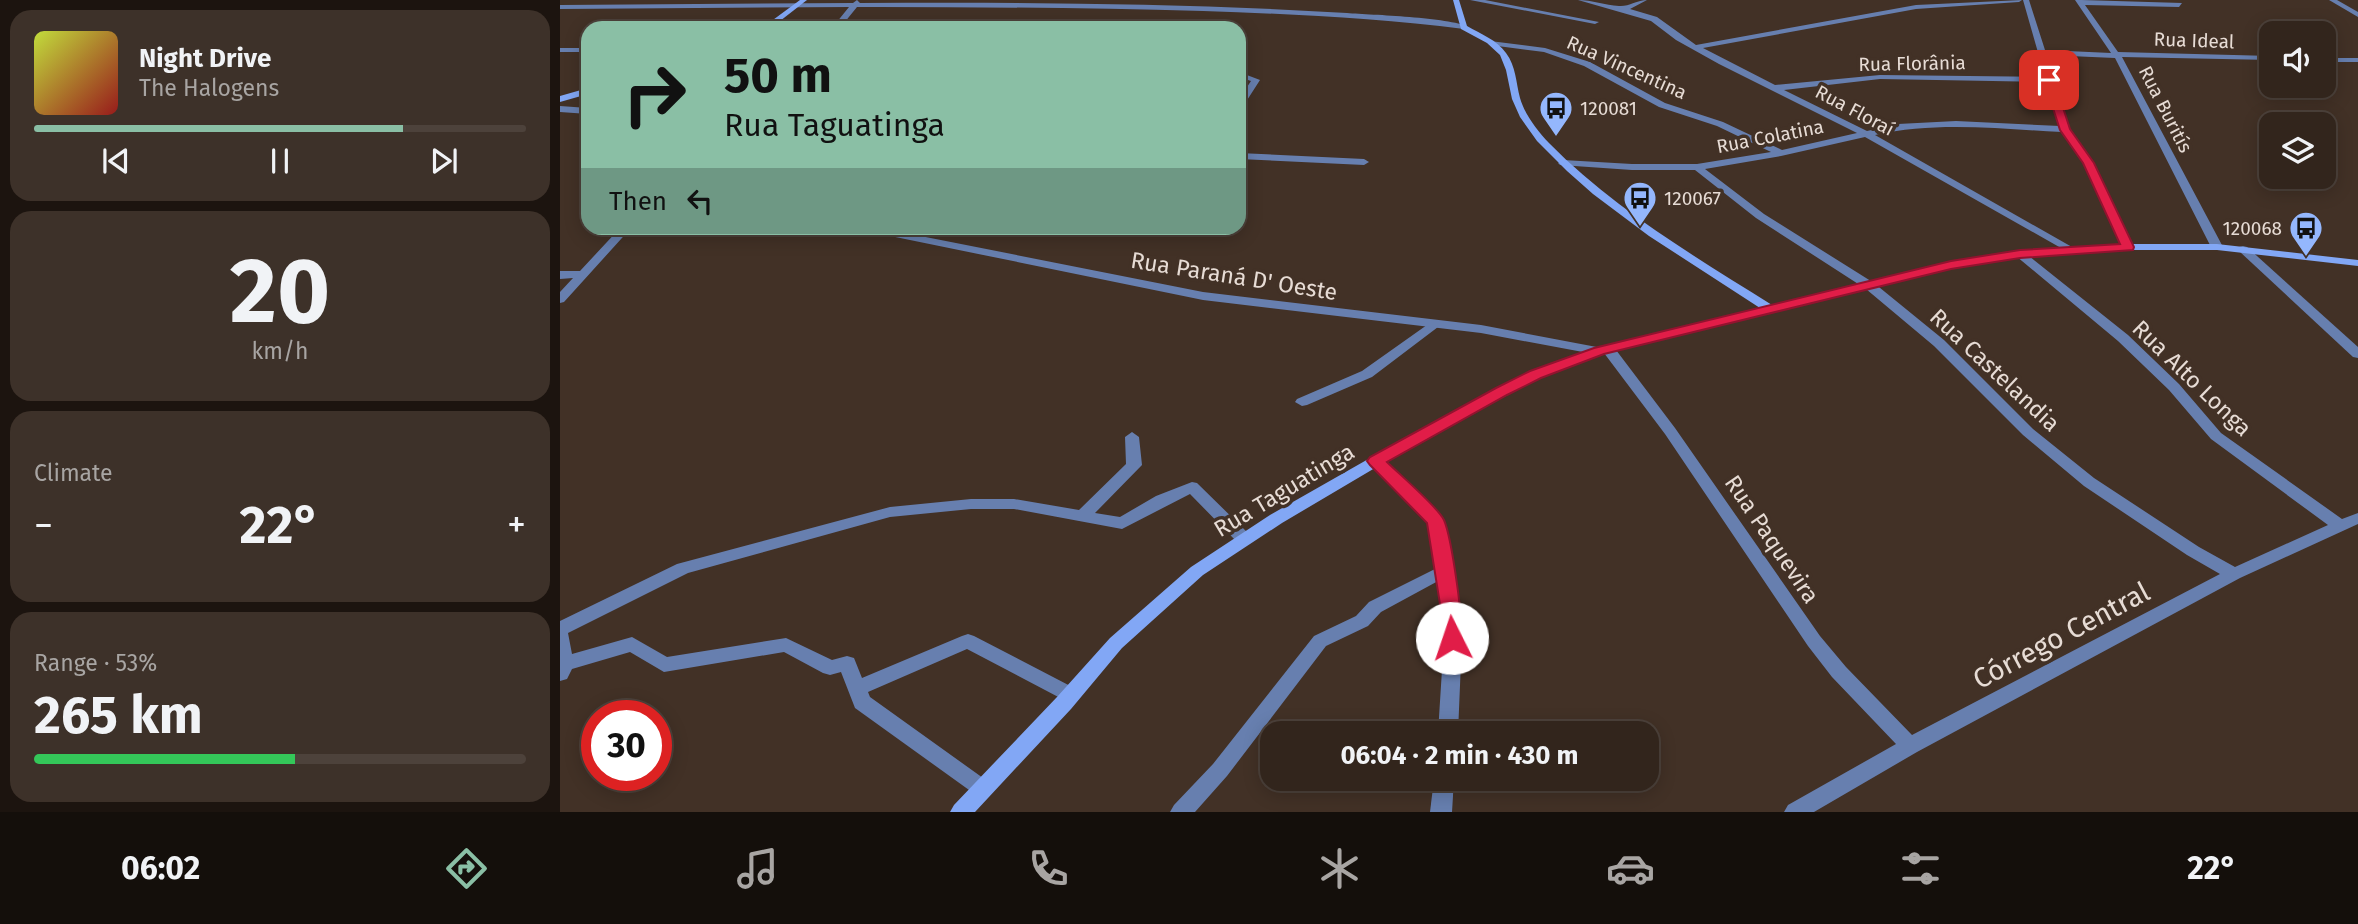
<!DOCTYPE html>
<meta charset="utf-8">
<style>
:root{--surface:#32251c;--page:#3d3129;--text:#f1f3f6;--muted:#a8a5a3;--line:#4d423b;--accent:#8abfa5}
body{margin:0;font-family:"Fira Sans",sans-serif;background:var(--page);color:var(--text);height:100vh;display:flex;flex-direction:column;font-size:26px;white-space:nowrap}
*{box-sizing:border-box;margin:0}
p{font-size:23px;color:var(--muted)}
.icon{flex:none;width:38px;height:38px;fill:none;stroke:currentColor;stroke-width:2;stroke-linecap:round;stroke-linejoin:round}
.map{position:relative;flex:1;overflow:hidden}
.sheet{display:flex;flex-direction:column;gap:10px;padding:10px;background:#1c140f;width:560px}
.sheet>*{flex:none}
.guide{position:absolute;left:21px;top:21px;width:665px;height:214px;border-radius:21px;box-shadow:0 4px 18px #0003,0 0 0 2px var(--line);background:#8abfa5;color:#111;overflow:hidden}
.buttons{position:absolute;left:1699px;top:21px;display:grid;gap:14px}
.buttons a{display:grid;place-items:center;width:77px;height:77px;border-radius:14px;background:var(--surface);box-shadow:0 4px 18px #0003,0 0 0 2px var(--line);font-size:35px}
.speed{position:absolute;left:21px;top:700px;display:flex;gap:14px;font-size:35px;font-weight:700;text-align:center}
.speed>*{display:grid;place-content:center;width:91px;height:91px;border-radius:50%;background:var(--surface);box-shadow:0 4px 18px #0003,0 0 0 2px var(--line);line-height:1}
.speed .limit{border:10px solid #d22;background:#fff;color:#111}
.pin{position:absolute;display:grid;place-items:center;width:60px;height:60px;color:#fff;margin:-30px;border-radius:14px;box-shadow:0 4px 10px #0006}
.me{position:absolute;width:77px;margin:-38px;rotate:356deg;stroke-linejoin:round;filter:drop-shadow(0 0 5px #0008)}
.turn{display:flex;align-items:center;gap:24px;height:147px;padding:0 28px;font-size:32px}
.turn .icon{width:91px;height:91px;stroke-width:2.5}
.turn b{display:block;font-size:49px;line-height:60px}
.then{display:flex;align-items:center;height:66px;padding:0 28px;background:#0003;gap:14px;font-size:26px}
.big{font-size:52px;font-weight:700;line-height:1.1}
.sheet .widget{flex:1;display:flex;flex-direction:column;justify-content:center;gap:10px;min-width:0;padding:0 24px;border-radius:21px;background:var(--page)}
.sheet .dial{align-items:center;gap:0}
.dial b{font-size:91px;line-height:1}
.song{display:flex;align-items:center;gap:21px}
.cover{width:84px;height:84px;border-radius:10px;background:linear-gradient(135deg,hsl(70 70% 55%),hsl(0 70% 35%))}
.played{height:7px;border-radius:4px;background:linear-gradient(90deg,var(--accent) 75%,var(--line) 75%)}
.keys{display:flex;justify-content:space-around;direction:ltr}
.heat{display:flex;justify-content:space-between;align-items:center;font-size:38px;direction:ltr}
.charge{height:10px;border-radius:5px;background:linear-gradient(90deg,#34c759 53%,var(--line) 0)}
.trip{position:absolute;left:700px;top:721px;width:399px;height:70px;border-radius:21px;background:var(--surface);box-shadow:0 4px 18px #0003,0 0 0 2px var(--line);font-weight:700;line-height:70px;text-align:center}
.dock{display:flex;height:112px;justify-content:space-around;align-items:center;background:#140f0b;color:var(--muted)}
.dock .icon{width:49px;height:49px}
.dock .selected{color:var(--accent)}
.dock b{font-size:32px;color:var(--text)}
main{display:flex;flex:1;min-height:0}
.map>svg:first-child{display:block}
.lines{fill:none;stroke-linecap:round;stroke-linejoin:round}
.lane{fill:#677faf;fill-rule:evenodd}
.street{fill:#677faf;fill-rule:evenodd}
.secondary{fill:#82a7f5;fill-rule:evenodd}
.route{fill:#e11d48;stroke:#92132f;stroke-width:2}
.labels{text-anchor:middle;stroke-width:7;stroke-linejoin:round;paint-order:stroke}
.far-street-label{font-size:19px;fill:#e7dcd5;stroke:#423126}
.far-poi-label{font-size:19px;fill:#e7dcd5;stroke:#423126;text-anchor:start}
.street-label{font-size:23px;fill:#e7dcd5;stroke:#423126}
.near-street-label{font-size:28px;fill:#e7dcd5;stroke:#423126}
</style>
<main>
<section class="sheet">
<div class="widget">
<div class="song"><i class="cover"></i><div><b>Night Drive</b><p>The Halogens</p></div></div>
<div class="played"></div>
<div class="keys"><svg class="icon" aria-label="previous" viewBox="0 0 24 24"><path d="M18 5L8 12l10 7zM5 5v14"/></svg><svg class="icon" aria-label="pause" viewBox="0 0 24 24"><path d="M8 5v14M16 5v14"/></svg><svg class="icon" aria-label="next" viewBox="0 0 24 24"><path d="M6 5l10 7-10 7zM19 5v14"/></svg></div>
</div>
<div class="widget dial"><b>20</b><p>km/h</p></div>
<div class="widget"><p>Climate</p>
<div class="heat"><a>−</a><b class="big">22°</b><a>+</a></div>
</div>
<div class="widget"><p>Range · 53%</p><b class="big">265 km</b><div class="charge"></div></div>
</section>
<div class="map">
<svg width="1798" height="812" viewBox="0 0 1798 812">
<rect width="100%" height="100%" fill="#423126"/>
<g class="lines">
<g class="lane">
<polygon points="874,320 878,321 880,324 878,327 812,377 747,405 742,406 735,402 737,399 802,371"/>
<polygon points="572,432 579,437 582,465 535,513 560,517 596,496 632,482 637,483 690,535 692,539 690,543 678,543 630,494 562,529 454,509 411,509 330,517 128,573 8,633 12,654 72,637 107,657 226,638 272,660 287,656 294,658 302,678 402,636 408,634 414,636 518,690 520,695 518,700 511,703 504,700 407,649 308,692 310,697 430,783 433,789 430,795 423,798 416,795 295,708 281,672 270,675 263,673 224,652 104,672 70,652 12,669 7,679 0,681 0,621 117,564 330,507 411,499 454,499 519,510 566,464 565,437"/>
<polygon points="885,564 891,566 893,570 891,574 821,612 808,626 766,646 667,776 635,812 610,812 614,805 653,764 754,636 796,616 809,602"/>
</g>
<g class="street">
<path d="M 297,0 L 300,3 C 462,2 625,3 787,13 C 812,15 889,17 908,27 L 904,29 C 817,18 730,14 643,11 C 535,8 426,7 318,7 L 297,7 L 280,28 L 272,28 L 289,7 L 0,9 L 0,5 L 293,3 Z"/>
<polygon points="910,0 925,0 1039,22 1035,24"/>
<path d="M 1018,0 C 1032,0 1045,5 1059,6 C 1068,7 1077,0 1087,0 L 1070,9 L 1097,17 L 1136,45 L 1356,5 L 1462,0 L 1459,2 L 1356,9 L 1143,48 L 1215,85 L 1320,75 L 1485,77 L 1463,0 L 1469,0 L 1485,50 L 1551,53 L 1515,0 L 1522,0 L 1622,3 L 1619,7 L 1525,5 L 1558,52 L 1712,56 L 1712,60 L 1562,57 L 1663,247 L 1657,250 L 1651,247 L 1555,58 L 1486,55 L 1510,129 L 1533,163 L 1574,247 L 1572,249 L 1568,250 L 1562,247 L 1523,163 L 1502,132 C 1440,129 1376,121 1315,135 L 1512,247 L 1512,251 L 1508,252 L 1305,137 L 1221,156 L 1145,169 L 1204,214 L 1314,283 L 1384,340 L 1473,429 L 1534,478 L 1639,547 L 1675,567 L 1768,525 L 1651,439 L 1609,390 L 1558,341 L 1456,256 L 1456,252 L 1464,252 L 1568,335 L 1619,384 L 1661,433 L 1782,519 L 1798,513 L 1798,524 L 1680,578 L 1357,752 L 1254,812 L 1224,812 L 1228,805 L 1336,744 L 1272,677 L 1248,646 L 1105,434 L 1044,353 L 1039,355 L 921,333 L 643,300 L 306,231 L 301,228 L 320,228 L 643,292 L 921,325 L 1042,348 L 1048,345 L 1053,346 L 1115,428 L 1260,636 L 1286,667 L 1352,735 L 1660,574 L 1627,555 L 1524,486 L 1463,435 L 1374,346 L 1306,289 L 1196,218 L 1135,170 L 1072,170 L 1000,165 L 998,163 L 1003,160 L 1072,164 L 1137,164 L 1211,152 L 1157,126 L 1099,107 L 1024,66 L 984,52 L 930,45 L 930,41 L 985,48 L 1030,62 L 1105,103 L 1163,122 L 1222,150 L 1297,133 L 1159,64 L 1116,40 L 1091,21 ZM 1320,79 L 1487,82 L 1500,126 L 1396,121 L 1338,124 L 1307,131 L 1224,90 Z"/>
<polygon points="1769,0 1777,0 1798,12 1798,17"/>
<rect x="0" y="48" width="28" height="4"/>
<rect x="1764" y="58" width="34" height="4"/>
<polygon points="679,72 700,80 682,108 679,109 679,99 691,81 679,77"/>
<polygon points="0,106 28,108 28,114 0,112"/>
<polygon points="679,153 804,159 809,162 804,165 679,159"/>
<polygon points="60,228 71,228 4,302 0,303 0,292 13,278 0,279 0,271 20,271"/>
<polygon points="564,228 575,228 568,232 564,231"/>
<polygon points="1683,246 1687,247 1798,347 1798,358 1793,357 1679,251 1679,247"/>
<polygon points="816,456 821,458 883,521 899,604 902,638 898,733 878,733 884,638 881,604 867,523 811,464 809,461 811,458"/>
<polygon points="874,779 894,779 892,812 870,812"/>
</g>
<g class="secondary">
<polygon points="240,0 247,0 211,28 202,28"/>
<path d="M 893,0 L 899,0 L 907,26 C 921,34 937,40 946,53 C 956,66 956,83 960,98 C 965,115 977,130 989,143 C 1054,209 1134,256 1212,305 L 1391,262 L 1460,251 L 1568,244 L 1657,244 L 1798,260 L 1798,266 L 1657,250 L 1568,250 L 1460,257 L 1391,268 L 1044,354 L 980,378 L 864,439 L 722,523 L 643,575 L 562,648 L 511,709 L 415,812 L 390,812 L 394,805 L 497,697 L 550,638 L 631,567 L 710,515 L 854,433 L 970,372 L 1034,348 L 1200,308 L 1089,236 L 1033,194 L 1007,171 L 977,141 L 960,117 L 952,99 L 946,70 L 940,55 L 927,43 L 901,29 Z"/>
<polygon points="28,88 28,94 0,102 0,96"/>
</g>
</g>
<path class="route" d="M 1489,77 L 1494,80 L 1510,129 L 1534,163 L 1574,247 L 1573,250 L 1460,258 L 1391,269 L 1044,354 L 981,378 L 947,395 L 827,462 C 839,474 878,507 884,520 C 891,536 906,631 900,644 L 892,646 L 885,644 L 882,638 L 880,604 L 867,523 L 810,465 L 807,461 L 810,457 L 936,388 L 970,371 L 1034,348 L 1391,261 L 1460,250 L 1560,244 L 1523,163 L 1500,130 L 1484,80 Z"/>
<defs>
<symbol id="bus-pin" viewBox="-11 -11 22 30"><path d="M0 17L-7.5 6A9.5 9.5 0 1 1 7.5 6Z" fill="#94b7fd" stroke="#423126"/><path d="M-5-6H5V4H4V6H2V4H-2V6H-4V4H-5ZM-3.5-4V0h7V-4ZM-3.5 1.2v1.5H-2V1.2ZM2 1.2v1.5H3.5V1.2Z" fill="#111"/></symbol>
</defs>
<g fill-rule="evenodd">
<use href="#bus-pin" x="977" y="89" width="38" height="52"/>
<use href="#bus-pin" x="1061" y="179" width="38" height="52"/>
<use href="#bus-pin" x="1727" y="209" width="38" height="52"/>
</g>
<g class="labels">
<g class="far-street-label">
<text transform="translate(1634 40) rotate(2)" y="7">Rua Ideal</text>
<text transform="translate(1352 63) rotate(-1)" y="7">Rua Florânia</text>
<text transform="translate(1067 67) rotate(24)" y="7">Rua Vincentina</text>
<text transform="translate(1606 109) rotate(63)" y="7">Rua Buritís</text>
<text transform="translate(1295 110) rotate(28)" y="7">Rua Floraí</text>
<text transform="translate(1210 136) rotate(-11)" y="7">Rua Colatina</text>
</g>
<g class="far-poi-label">
<text x="1020" y="115">120081</text>
<text x="1104" y="205">120067</text>
<text x="1722" y="235" text-anchor="end">120068</text>
</g>
<g class="street-label">
<text transform="translate(674 276) rotate(9)" y="8">Rua Paraná D' Oeste</text>
<text transform="translate(1435 370) rotate(43)" y="8">Rua Castelandia</text>
<text transform="translate(1632 378) rotate(44)" y="8">Rua Alto Longa</text>
<text transform="translate(724 490) rotate(-31)" y="8">Rua Taguatinga</text>
<text transform="translate(1212 539) rotate(56)" y="8">Rua Paquevira</text>
</g>
<g class="near-street-label">
<text transform="translate(1501 635) rotate(-28)" y="10">Córrego Central</text>
</g>
</g>
</svg>
<div class="buttons">
<a><svg class="icon" aria-label="sound" viewBox="0 0 24 24"><path d="M4 9h4l5-4v14l-5-4H4zM17 9q2 3 0 6"/></svg></a>
<a><svg class="icon" aria-label="layers" viewBox="0 0 24 24"><path d="M12 4l9 5-9 5-9-5zM3 14l9 5 9-5"/></svg></a>
</div>
<div class="speed"><div class="limit">30</div></div>
<div class="pin" style="left:1489px;top:80px;background:#d93025"><svg class="icon" aria-label="arrive" viewBox="0 0 24 24"><path d="M6 21V4h12l-3 4 3 4H6"/></svg></div>
<svg class="me" style="left:892px;top:638px" viewBox="-20 -20 40 40"><circle r="19" fill="#fff"/><path d="M0-13L10 11 0 6-10 11z" fill="#e11d48"/></svg>
<div class="trip">06:04 · 2 min · 430 m</div>
<div class="guide">
<div class="turn"><svg class="icon" aria-label="right" viewBox="0 0 24 24"><path d="M7 20v-9h11M14 6l5 5-5 5"/></svg><div><b>50 m</b>Rua Taguatinga</div></div>
<div class="then">Then<svg class="icon" aria-label="left" viewBox="0 0 24 24"><path d="M17 20v-9H6M10 6l-5 5 5 5"/></svg></div>
</div>
</div>
</main>
<nav class="dock">
<b>06:02</b>
<svg class="icon selected" aria-label="directions" viewBox="0 0 24 24"><path d="M12 3l9 9-9 9-9-9zM9 14v-3h6M13 9l2 2-2 2"/></svg>
<svg class="icon" aria-label="music" viewBox="0 0 24 24"><path d="M9 18V5l10-2v13"/><circle cx="6" cy="18" r="3"/><circle cx="16" cy="16" r="3"/></svg>
<svg class="icon" aria-label="phone" viewBox="0 0 24 24"><path d="M5 4h4l2 5-3 2q2 4 5 5l2-3 5 2v4C11 20 4 13 5 4z"/></svg>
<svg class="icon" aria-label="climate" viewBox="0 0 24 24"><path d="M12 3v18M4 7l16 10M4 17L20 7"/></svg>
<svg class="icon" aria-label="car" viewBox="0 0 24 24"><path d="M5 17H2v-5l4-1 3-4h7l3 4 3 1v5h-3M9 17h6M6 11h13"/><circle cx="7" cy="17" r="2"/><circle cx="17" cy="17" r="2"/></svg>
<svg class="icon" aria-label="filters" viewBox="0 0 24 24"><path d="M4 7h16M4 17h16"/><circle cx="9" cy="7" r="2"/><circle cx="15" cy="17" r="2"/></svg>
<b>22°</b>
</nav>
